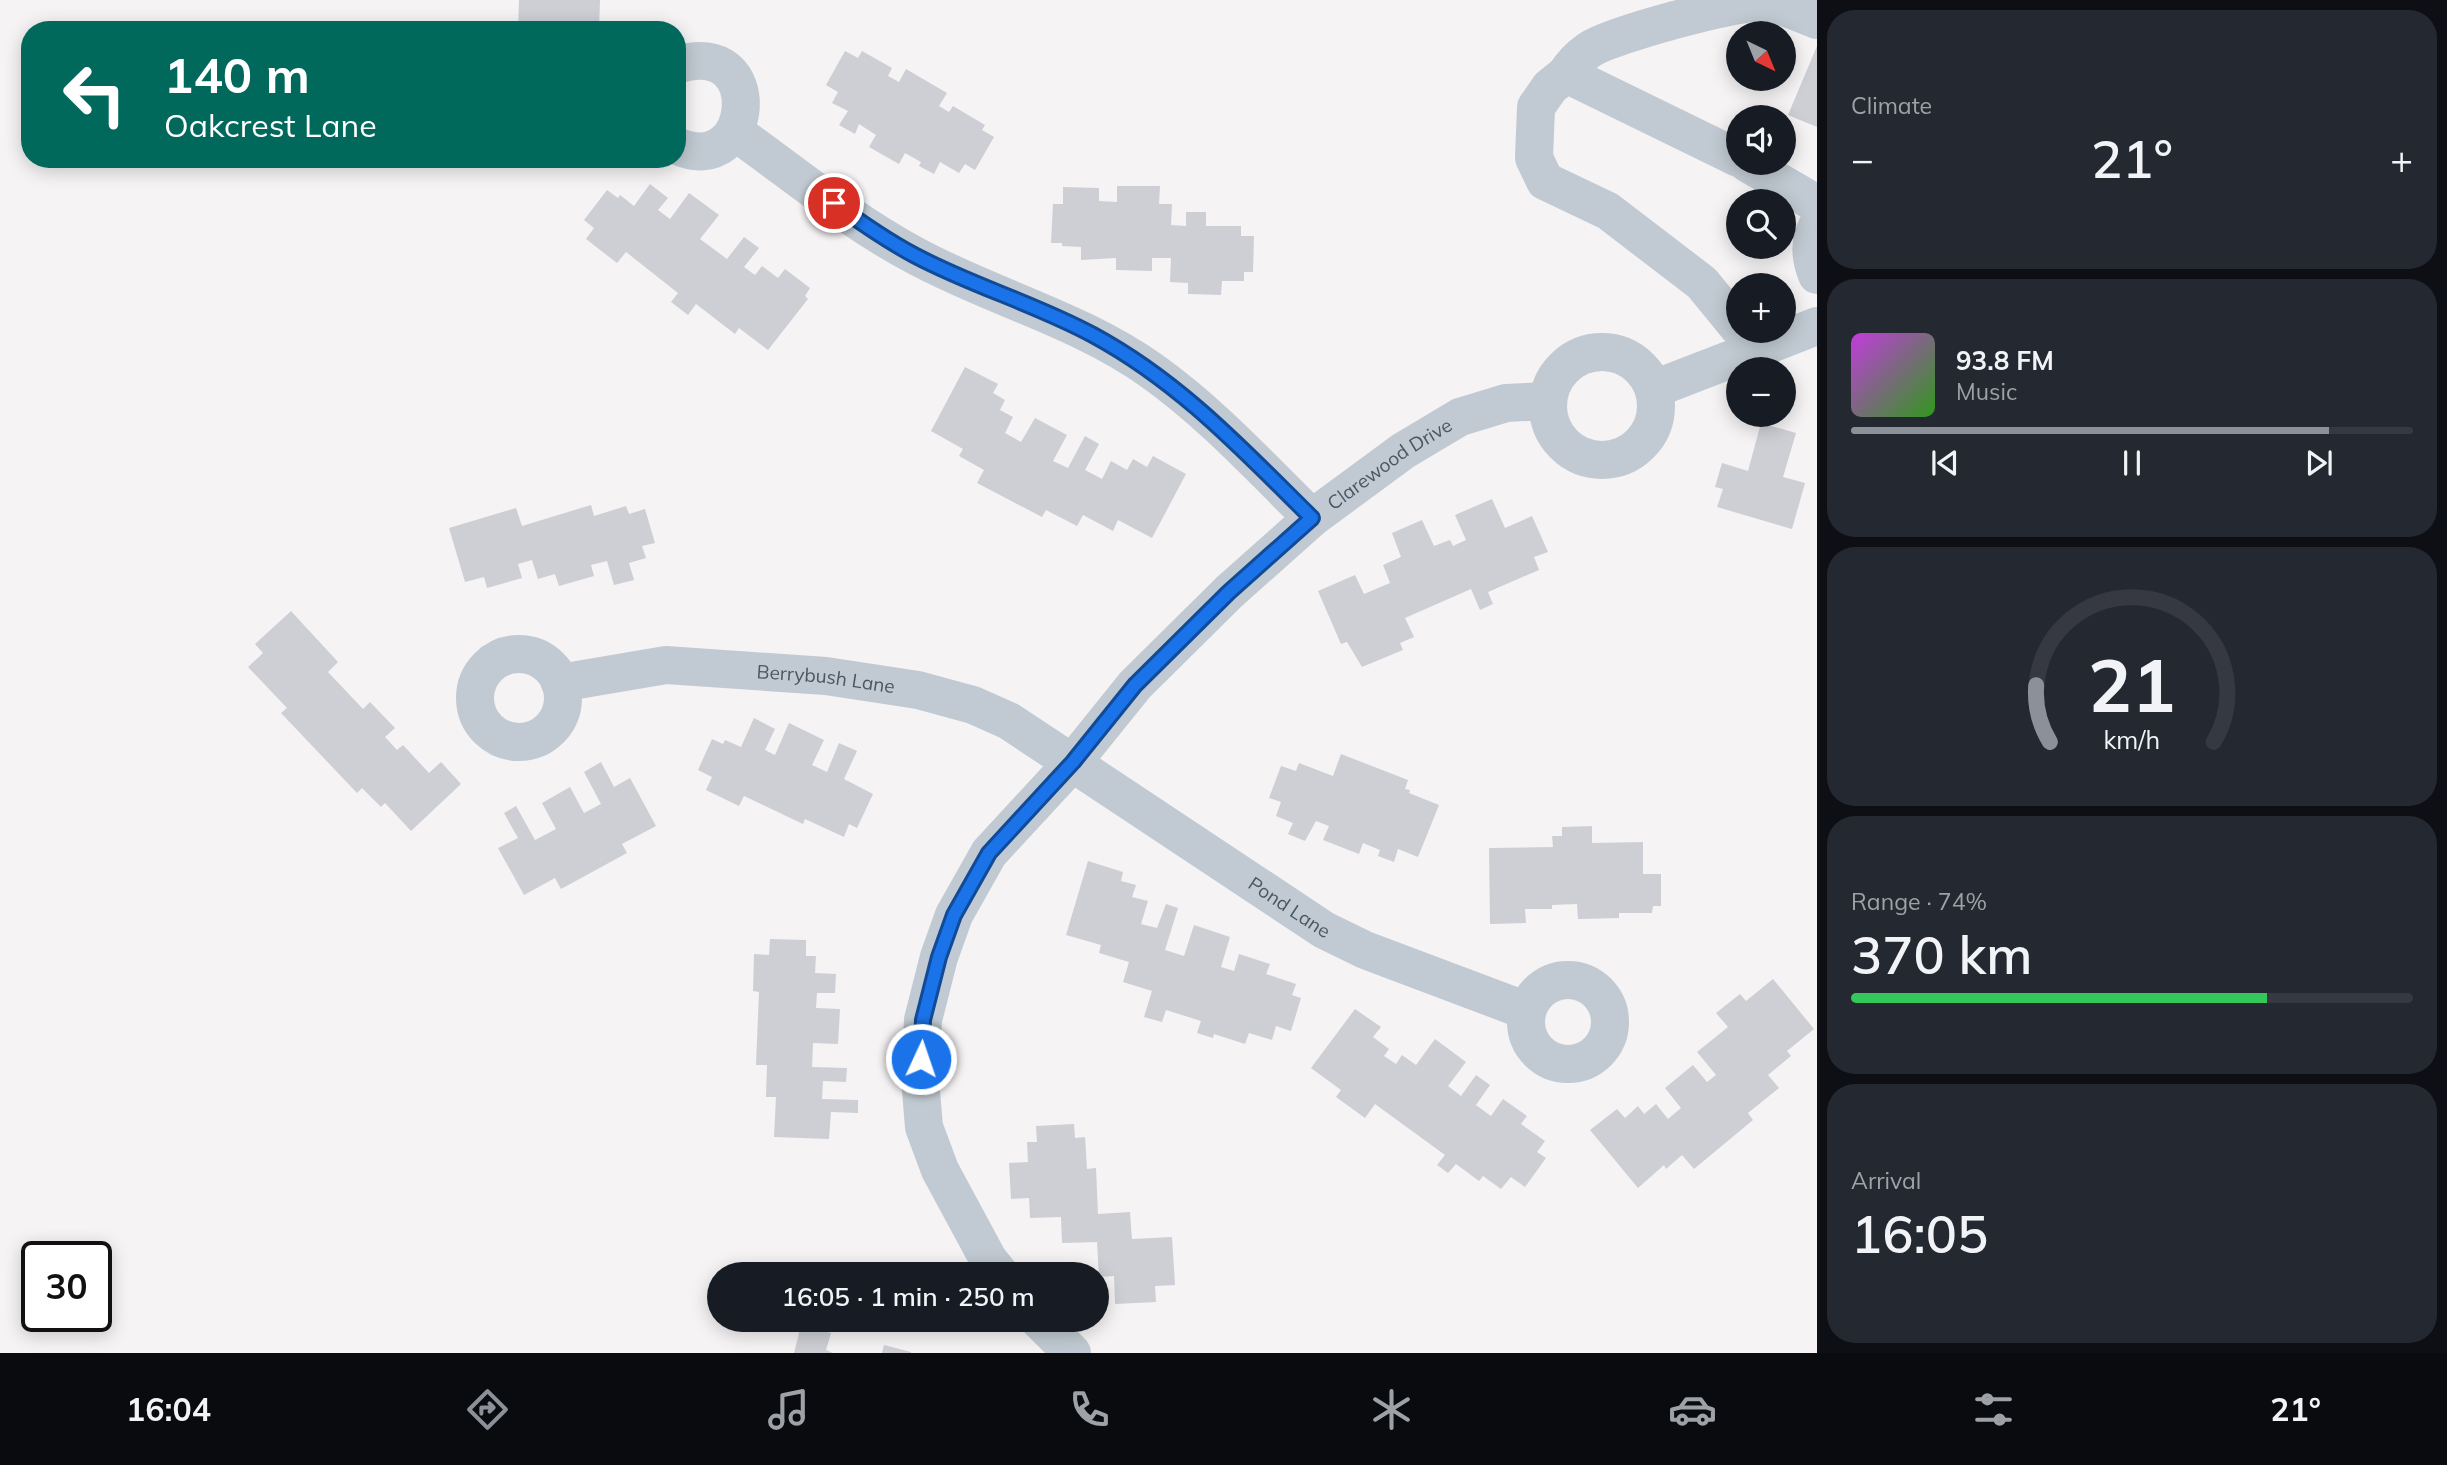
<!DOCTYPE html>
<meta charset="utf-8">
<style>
:root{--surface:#171b24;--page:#242831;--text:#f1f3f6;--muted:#9ea1a6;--line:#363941;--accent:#8c9099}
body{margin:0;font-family:Mulish,sans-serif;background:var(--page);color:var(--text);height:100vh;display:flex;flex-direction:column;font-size:26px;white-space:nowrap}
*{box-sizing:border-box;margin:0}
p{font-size:23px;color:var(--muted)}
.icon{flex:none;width:38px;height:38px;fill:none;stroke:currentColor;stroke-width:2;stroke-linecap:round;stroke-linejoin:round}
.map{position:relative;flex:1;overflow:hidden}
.sheet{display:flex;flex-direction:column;gap:10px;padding:10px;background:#0d0f14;width:630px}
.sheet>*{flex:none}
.banner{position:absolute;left:21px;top:21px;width:665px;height:147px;border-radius:28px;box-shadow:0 4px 18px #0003;background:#00695c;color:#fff;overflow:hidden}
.needle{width:46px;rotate:137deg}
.tools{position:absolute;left:1726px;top:21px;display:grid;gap:14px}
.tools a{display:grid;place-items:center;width:70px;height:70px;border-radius:50%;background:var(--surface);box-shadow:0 4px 18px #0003;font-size:35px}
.speed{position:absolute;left:21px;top:1241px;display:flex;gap:14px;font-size:35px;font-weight:700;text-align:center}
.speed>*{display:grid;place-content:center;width:91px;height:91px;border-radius:50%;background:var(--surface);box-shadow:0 4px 18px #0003;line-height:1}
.speed .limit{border:4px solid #111;border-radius:10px;background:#fff;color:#111}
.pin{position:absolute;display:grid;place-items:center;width:60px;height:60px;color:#fff;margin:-30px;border:4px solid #fff;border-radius:50%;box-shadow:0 2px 7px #0007}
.me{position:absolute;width:77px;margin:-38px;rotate:3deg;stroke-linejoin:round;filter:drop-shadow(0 0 5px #0008)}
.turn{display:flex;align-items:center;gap:24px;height:147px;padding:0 28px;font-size:32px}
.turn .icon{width:91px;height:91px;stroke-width:2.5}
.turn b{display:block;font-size:49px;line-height:60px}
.big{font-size:52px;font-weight:600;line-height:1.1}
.sheet .widget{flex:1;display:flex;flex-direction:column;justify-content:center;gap:10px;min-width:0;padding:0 24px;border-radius:28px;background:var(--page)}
.sheet .dial{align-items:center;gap:0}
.dial svg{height:182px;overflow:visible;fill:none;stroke:var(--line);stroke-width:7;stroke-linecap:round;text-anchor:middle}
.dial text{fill:var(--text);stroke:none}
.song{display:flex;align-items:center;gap:21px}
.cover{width:84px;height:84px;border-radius:10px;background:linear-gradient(135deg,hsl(290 70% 55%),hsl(110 70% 35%))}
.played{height:7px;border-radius:4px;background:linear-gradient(90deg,var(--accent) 85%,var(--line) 85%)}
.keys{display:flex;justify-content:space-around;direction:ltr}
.heat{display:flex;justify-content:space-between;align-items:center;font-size:38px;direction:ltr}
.charge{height:10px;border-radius:5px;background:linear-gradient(90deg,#34c759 74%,var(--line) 0)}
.trip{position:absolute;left:707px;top:1262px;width:402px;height:70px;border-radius:35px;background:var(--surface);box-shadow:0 4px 18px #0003;font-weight:600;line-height:70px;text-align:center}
.tabs{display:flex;height:112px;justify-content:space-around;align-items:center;background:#090b0e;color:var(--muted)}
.tabs .icon{width:49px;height:49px}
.tabs .current{color:var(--accent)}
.tabs b{font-size:32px;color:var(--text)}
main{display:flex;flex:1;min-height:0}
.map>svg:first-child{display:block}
.building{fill:#cdcfd5}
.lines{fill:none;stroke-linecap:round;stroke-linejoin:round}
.minor{stroke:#c1cad2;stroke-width:38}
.route-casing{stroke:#114b97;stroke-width:18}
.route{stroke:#1a73e8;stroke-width:12}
.labels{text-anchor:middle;stroke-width:7;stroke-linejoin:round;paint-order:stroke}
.street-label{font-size:19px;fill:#4a5661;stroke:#fff}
</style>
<main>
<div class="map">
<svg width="1817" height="1353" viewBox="0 0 1817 1353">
<rect width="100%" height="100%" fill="#f5f3f3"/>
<g class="building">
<polygon points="519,0 600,0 599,30 518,30"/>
<polygon points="1817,46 1817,127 1788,115"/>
<polygon points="845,51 858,58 862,51 892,68 888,76 899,82 906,69 947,93 939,106 949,112 953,106 985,125 982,130 994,137 975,170 965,164 959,173 940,162 934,174 919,166 921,162 905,153 899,164 869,147 876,135 859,124 855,134 839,125 848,111 832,103 838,92 826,85"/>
<polygon points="509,159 586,159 586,168 509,166"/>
<polygon points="650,184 668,198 658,210 670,219 689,193 719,215 700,239 727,259 744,237 759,248 744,267 755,275 762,266 778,278 785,269 810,288 805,296 808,299 768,350 739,328 735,334 696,304 688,315 671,302 678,293 626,252 617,263 586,239 594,228 584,220 607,190 618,198 620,195 634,206"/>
<polygon points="1117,186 1160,186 1159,204 1172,204 1171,225 1186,226 1186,212 1206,212 1206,226 1241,226 1241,236 1254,236 1253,272 1244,272 1244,281 1222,281 1221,295 1188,294 1188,283 1170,282 1171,258 1152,258 1152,271 1116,270 1116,258 1081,260 1081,247 1062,246 1062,243 1051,243 1053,204 1063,204 1063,187 1099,188 1099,201 1117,202"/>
<polygon points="965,367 998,384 993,393 1005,400 1000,410 1013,417 1005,433 1021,442 1035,418 1067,435 1053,461 1068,468 1085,436 1099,444 1085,470 1102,479 1111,461 1127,470 1133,459 1147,467 1153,456 1186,474 1152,538 1118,520 1113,531 1083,515 1077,526 1046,510 1042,517 977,483 984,470 959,456 963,449 931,431"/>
<polygon points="1761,423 1796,433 1783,477 1805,483 1792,529 1717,507 1723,489 1715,487 1722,463 1748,471"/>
<polygon points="1492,499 1505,528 1532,516 1548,552 1534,557 1539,570 1488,592 1493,604 1480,610 1471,589 1405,618 1414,637 1400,643 1403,650 1362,667 1347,642 1341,644 1318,591 1355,575 1364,594 1390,583 1383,565 1401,557 1392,533 1422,520 1434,546 1450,540 1453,546 1466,540 1455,515"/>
<polygon points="591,505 594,516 626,506 629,514 645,509 655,543 642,546 646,558 629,563 634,580 614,585 607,561 591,565 594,576 559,586 555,574 538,579 532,560 518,564 522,578 487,588 484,577 465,582 449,528 516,508 522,526"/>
<polygon points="291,611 338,662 328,672 363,709 370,702 395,728 385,737 397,750 403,745 429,773 441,762 461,784 411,831 385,803 381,807 362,788 357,793 281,713 287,708 248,667 263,653 255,644"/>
<polygon points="754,718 775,729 765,750 775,755 789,723 824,740 812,765 827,772 839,743 857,751 844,779 873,794 857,828 849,824 844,837 805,819 803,824 744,796 739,806 706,790 712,777 698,770 712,739 723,744 725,740 741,747"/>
<polygon points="1341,754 1408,780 1405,789 1410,790 1409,793 1439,805 1418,857 1398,849 1394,862 1378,856 1380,850 1363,843 1359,854 1323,840 1329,826 1316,821 1305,841 1288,834 1293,823 1276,816 1281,802 1269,798 1281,766 1296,771 1299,763 1333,776"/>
<polygon points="601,762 614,787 630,778 656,826 622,844 627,853 561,889 555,878 524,895 498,848 518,838 504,813 516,806 535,840 556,829 542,803 570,787 584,813 601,804 584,772"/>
<polygon points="1592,826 1592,843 1643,842 1643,874 1661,874 1661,906 1653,906 1652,913 1619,913 1619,918 1578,919 1577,904 1552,905 1552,909 1525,909 1526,923 1490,924 1489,848 1553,847 1552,836 1562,836 1562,827"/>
<polygon points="1088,861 1123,872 1121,881 1136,885 1132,897 1148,901 1141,924 1157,928 1166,904 1178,908 1165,950 1184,956 1194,925 1230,937 1221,967 1234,971 1239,954 1270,964 1266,974 1296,984 1292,995 1301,998 1291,1031 1276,1026 1272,1040 1249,1033 1245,1044 1214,1034 1213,1038 1197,1033 1201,1021 1166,1010 1162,1022 1144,1017 1152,991 1123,982 1129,962 1099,953 1101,945 1066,935"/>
<polygon points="770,939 806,940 806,956 816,956 815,973 836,974 835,993 817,993 816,1008 840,1009 838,1044 813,1043 812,1067 847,1068 846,1082 823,1081 822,1099 858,1100 858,1113 831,1112 829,1139 774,1137 776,1097 766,1097 767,1065 756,1065 759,992 753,991 754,954 769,955"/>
<polygon points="1773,979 1814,1029 1787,1051 1791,1056 1768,1075 1779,1088 1748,1113 1753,1120 1694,1169 1682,1155 1666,1169 1664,1165 1638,1188 1590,1130 1617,1109 1625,1118 1638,1106 1644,1114 1656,1104 1668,1119 1681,1108 1665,1088 1693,1065 1707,1082 1716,1075 1697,1052 1728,1027 1716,1013 1740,994 1746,1001"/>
<polygon points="1355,1009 1381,1027 1373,1037 1389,1049 1384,1056 1396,1064 1402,1055 1416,1065 1435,1039 1466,1062 1448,1086 1461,1096 1476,1075 1490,1085 1476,1105 1491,1116 1503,1099 1527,1116 1521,1124 1545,1141 1537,1152 1546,1158 1525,1187 1511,1177 1501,1189 1483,1176 1479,1181 1456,1164 1448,1173 1437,1165 1445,1155 1375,1104 1365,1118 1336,1097 1341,1090 1311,1068"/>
<polygon points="1074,1124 1075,1138 1085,1137 1087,1169 1096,1168 1098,1214 1130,1212 1132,1239 1172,1237 1175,1285 1155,1286 1156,1302 1115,1304 1114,1276 1099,1277 1097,1242 1062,1243 1061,1217 1030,1218 1029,1198 1011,1199 1009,1163 1028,1162 1027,1142 1037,1142 1036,1126"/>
<polygon points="801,1325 831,1333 826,1350 833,1353 794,1353"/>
<polygon points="884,1345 911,1352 911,1353 882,1353"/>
</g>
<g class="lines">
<g class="minor">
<path d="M 677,65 C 769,35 755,181 677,146"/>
<path d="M 1566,74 C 1572,64 1579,57 1589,50 C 1611,35 1740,0 1766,2 C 1782,5 1802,14 1817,20"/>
<path d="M 735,132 C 793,173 850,221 914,255 C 991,297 1079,319 1152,371 C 1211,413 1260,467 1312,518"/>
<polyline points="1738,158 1566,74 1550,87 1536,107 1534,158 1545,181 1608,211 1702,283 1738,327"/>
<polyline points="1747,163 1817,204"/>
<path d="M 1817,226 C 1809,242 1810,258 1817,275"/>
<circle cx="1602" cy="406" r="54"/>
<polyline points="1654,389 1817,326"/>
<circle cx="519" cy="698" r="44"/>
<path id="s1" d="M 560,683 L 666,665 L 826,676 L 918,690 L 973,705 L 1009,721 L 1324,930 L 1365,950 L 1527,1011"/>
<circle cx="1568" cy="1022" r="42"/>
<path id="s2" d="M 1000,1274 L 988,1259 L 940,1170 L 924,1127 L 920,1079 L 923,1020 L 939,957 L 954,915 L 989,853 L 1073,762 L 1135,685 L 1229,592 L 1312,518 L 1403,451 L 1460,417 L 1506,403 L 1548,401"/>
<polyline points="1039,1320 1072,1353"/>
</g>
</g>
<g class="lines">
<defs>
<path id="route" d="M 834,203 C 860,222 886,240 914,255 C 972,286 1036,304 1093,335 C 1180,382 1243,450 1312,518 L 1229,592 L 1135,685 L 1073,762 L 989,853 L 954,915 L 939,957 L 923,1020 L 921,1059"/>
</defs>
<use href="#route" class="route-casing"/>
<use href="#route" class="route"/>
</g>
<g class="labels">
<g class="street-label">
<text dy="7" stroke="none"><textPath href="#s2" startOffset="1015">Clarewood Drive</textPath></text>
<text dy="7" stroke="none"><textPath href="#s1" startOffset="268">Berrybush Lane</textPath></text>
<text dy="7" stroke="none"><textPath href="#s1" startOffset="794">Pond Lane</textPath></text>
</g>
</g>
</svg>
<div class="tools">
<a><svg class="needle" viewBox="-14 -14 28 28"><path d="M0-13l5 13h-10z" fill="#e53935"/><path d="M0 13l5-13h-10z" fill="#9ea1a6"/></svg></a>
<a><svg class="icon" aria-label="sound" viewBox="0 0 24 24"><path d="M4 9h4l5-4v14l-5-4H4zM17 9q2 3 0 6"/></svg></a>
<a><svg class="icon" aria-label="search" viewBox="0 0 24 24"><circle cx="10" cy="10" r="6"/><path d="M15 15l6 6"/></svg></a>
<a>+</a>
<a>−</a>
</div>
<div class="speed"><div class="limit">30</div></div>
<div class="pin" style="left:834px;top:203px;background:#d93025"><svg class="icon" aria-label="arrive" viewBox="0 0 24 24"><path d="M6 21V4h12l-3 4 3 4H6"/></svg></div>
<svg class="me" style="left:921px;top:1059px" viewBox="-20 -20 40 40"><circle r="17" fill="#1a73e8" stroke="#fff" stroke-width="3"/><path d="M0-11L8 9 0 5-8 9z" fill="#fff"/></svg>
<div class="trip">16:05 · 1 min · 250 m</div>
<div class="banner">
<div class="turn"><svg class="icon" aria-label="left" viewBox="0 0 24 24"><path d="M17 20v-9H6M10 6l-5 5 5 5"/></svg><div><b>140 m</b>Oakcrest Lane</div></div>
</div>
</div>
<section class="sheet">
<div class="widget"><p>Climate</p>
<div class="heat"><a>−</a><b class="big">21°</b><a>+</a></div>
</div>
<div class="widget">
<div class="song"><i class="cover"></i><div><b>93.8 FM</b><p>Music</p></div></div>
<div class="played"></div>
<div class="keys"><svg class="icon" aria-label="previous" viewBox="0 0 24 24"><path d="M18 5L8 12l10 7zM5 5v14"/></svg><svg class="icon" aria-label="pause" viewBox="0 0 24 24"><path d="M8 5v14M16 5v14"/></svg><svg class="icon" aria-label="next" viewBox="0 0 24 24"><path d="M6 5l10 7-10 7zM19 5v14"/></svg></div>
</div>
<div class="widget dial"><svg viewBox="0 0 100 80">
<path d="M14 69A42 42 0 1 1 86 69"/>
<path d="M14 69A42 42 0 0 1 8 44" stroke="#8c9099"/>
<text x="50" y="56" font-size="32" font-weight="700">21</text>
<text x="50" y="72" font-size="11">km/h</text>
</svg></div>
<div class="widget"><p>Range · 74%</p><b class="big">370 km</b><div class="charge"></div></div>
<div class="widget"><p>Arrival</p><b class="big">16:05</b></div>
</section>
</main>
<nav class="tabs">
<b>16:04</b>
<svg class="icon current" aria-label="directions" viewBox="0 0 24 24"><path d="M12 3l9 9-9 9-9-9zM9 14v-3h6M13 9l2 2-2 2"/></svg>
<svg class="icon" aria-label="music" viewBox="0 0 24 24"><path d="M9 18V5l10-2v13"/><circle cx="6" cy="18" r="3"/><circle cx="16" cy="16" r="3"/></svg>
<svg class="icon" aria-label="phone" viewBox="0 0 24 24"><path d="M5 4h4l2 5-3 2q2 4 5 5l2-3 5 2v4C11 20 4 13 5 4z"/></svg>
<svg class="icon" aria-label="climate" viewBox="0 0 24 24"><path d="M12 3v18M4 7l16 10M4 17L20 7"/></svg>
<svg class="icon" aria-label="car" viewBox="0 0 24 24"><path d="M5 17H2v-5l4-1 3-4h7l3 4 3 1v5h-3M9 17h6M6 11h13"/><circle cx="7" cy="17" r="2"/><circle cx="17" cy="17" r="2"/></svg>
<svg class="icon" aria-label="filters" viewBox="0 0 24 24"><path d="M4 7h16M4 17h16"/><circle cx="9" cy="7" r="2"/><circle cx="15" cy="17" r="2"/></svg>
<b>21°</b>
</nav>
